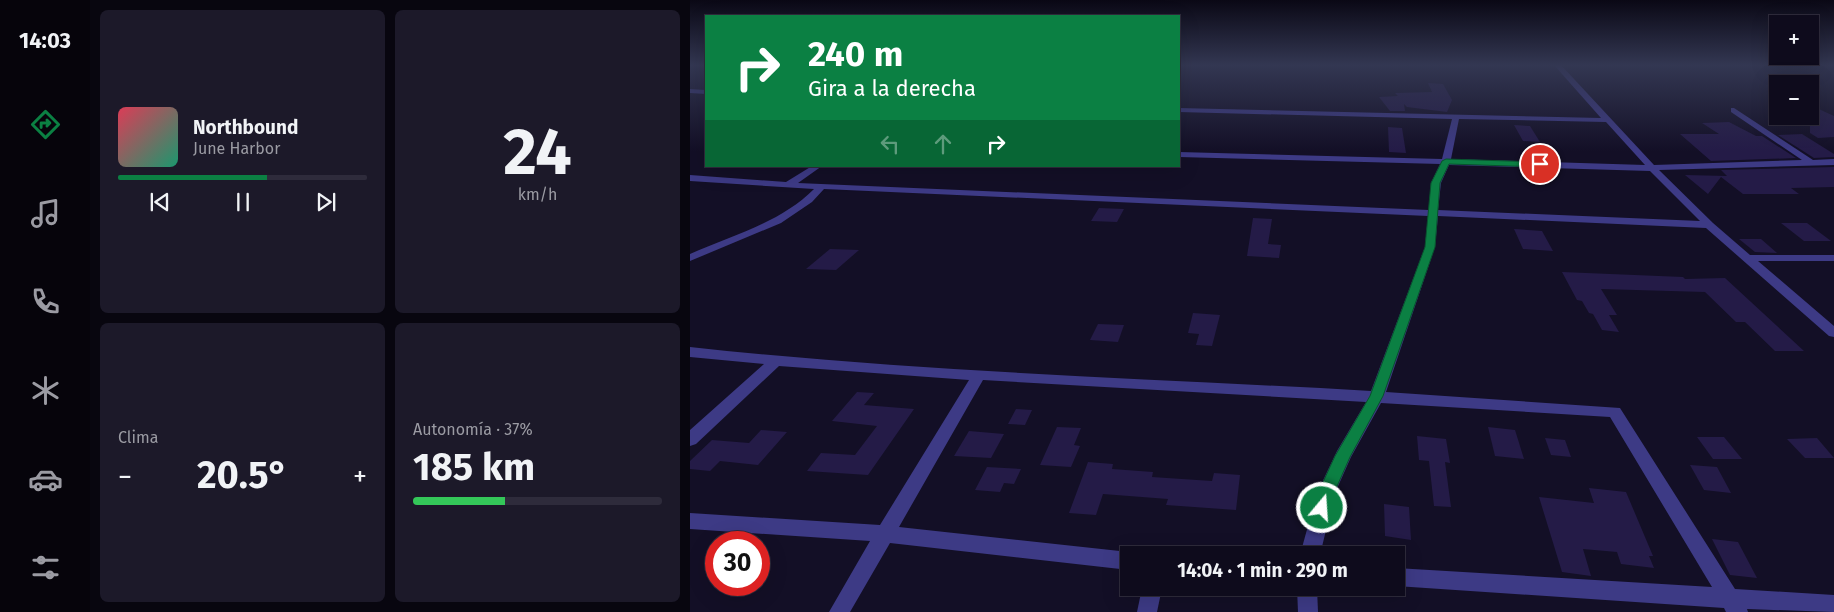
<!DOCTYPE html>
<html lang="es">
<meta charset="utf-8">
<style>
:root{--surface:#0e0b1c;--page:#1c1929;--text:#f1f3f6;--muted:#9b9ba3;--line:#2e2b3b;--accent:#0b8043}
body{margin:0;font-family:"Fira Sans",sans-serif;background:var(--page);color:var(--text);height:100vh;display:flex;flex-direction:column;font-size:19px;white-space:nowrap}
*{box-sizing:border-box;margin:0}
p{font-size:16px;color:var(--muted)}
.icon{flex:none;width:28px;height:28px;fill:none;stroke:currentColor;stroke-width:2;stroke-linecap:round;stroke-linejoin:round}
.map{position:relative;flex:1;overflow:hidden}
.side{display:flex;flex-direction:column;gap:10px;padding:10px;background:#08060f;width:600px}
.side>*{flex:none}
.guide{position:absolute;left:15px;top:15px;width:475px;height:152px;border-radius:0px;box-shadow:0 5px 20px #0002,0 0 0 1px var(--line);background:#0b8043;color:#fff;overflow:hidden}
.buttons{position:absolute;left:1079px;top:15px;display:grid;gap:10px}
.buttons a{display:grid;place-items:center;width:50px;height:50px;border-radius:0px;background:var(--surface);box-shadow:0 5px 20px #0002,0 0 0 1px var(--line);font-size:25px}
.speed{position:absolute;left:15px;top:531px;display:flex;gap:10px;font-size:25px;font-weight:700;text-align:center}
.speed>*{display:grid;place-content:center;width:65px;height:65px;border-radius:50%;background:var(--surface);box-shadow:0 5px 20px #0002,0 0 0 1px var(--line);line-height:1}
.speed .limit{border:8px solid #d22;background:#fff;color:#111}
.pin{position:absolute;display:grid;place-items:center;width:42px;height:42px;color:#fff;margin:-21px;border:2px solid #fff;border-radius:50%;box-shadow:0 1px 5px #0007}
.me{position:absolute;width:55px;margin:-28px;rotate:18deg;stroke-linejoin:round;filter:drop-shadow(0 0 4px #0008)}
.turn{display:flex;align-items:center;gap:18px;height:105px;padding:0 20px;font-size:22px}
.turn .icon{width:65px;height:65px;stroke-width:2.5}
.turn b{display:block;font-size:35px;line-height:42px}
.lanes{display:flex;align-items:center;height:48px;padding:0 20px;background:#0003;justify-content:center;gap:25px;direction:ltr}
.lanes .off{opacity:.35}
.big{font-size:38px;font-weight:700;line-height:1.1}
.side .widget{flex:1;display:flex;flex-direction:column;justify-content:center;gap:8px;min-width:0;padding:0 18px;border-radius:8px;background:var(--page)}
.side .dial{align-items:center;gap:0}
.dial b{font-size:65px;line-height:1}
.song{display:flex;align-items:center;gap:15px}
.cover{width:60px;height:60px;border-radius:8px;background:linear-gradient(135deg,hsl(350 70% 55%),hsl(160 70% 35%))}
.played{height:5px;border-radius:2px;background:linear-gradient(90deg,var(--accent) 60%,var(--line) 60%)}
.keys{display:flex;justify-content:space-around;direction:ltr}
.heat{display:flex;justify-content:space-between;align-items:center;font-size:28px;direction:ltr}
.charge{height:8px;border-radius:4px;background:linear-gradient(90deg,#34c759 37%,var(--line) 0)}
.side .tiles{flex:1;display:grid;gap:10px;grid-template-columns:repeat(2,1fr)}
.trip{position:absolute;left:430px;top:546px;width:285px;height:50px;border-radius:0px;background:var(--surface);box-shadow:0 5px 20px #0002,0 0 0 1px var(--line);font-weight:700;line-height:50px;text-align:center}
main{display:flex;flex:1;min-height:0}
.dock{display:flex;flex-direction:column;width:90px;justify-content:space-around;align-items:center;background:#06040b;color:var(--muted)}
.dock .icon{width:35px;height:35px}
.dock .selected{color:var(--accent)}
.dock b{font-size:22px;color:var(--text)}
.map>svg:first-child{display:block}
.building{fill:#241b47}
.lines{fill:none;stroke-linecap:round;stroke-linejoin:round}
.minor{fill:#3d3a85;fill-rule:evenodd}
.route{fill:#0b8043;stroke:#07532c}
</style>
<main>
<nav class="dock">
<b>14:03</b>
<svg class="icon selected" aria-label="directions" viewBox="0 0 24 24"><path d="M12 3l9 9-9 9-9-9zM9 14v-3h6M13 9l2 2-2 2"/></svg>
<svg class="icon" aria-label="music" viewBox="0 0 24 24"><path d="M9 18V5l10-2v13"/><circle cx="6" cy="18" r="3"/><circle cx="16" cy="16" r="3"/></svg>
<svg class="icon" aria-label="phone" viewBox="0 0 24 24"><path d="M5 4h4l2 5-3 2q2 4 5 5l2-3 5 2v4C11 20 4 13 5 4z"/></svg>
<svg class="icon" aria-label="climate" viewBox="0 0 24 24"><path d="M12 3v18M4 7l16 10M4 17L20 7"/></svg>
<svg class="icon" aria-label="car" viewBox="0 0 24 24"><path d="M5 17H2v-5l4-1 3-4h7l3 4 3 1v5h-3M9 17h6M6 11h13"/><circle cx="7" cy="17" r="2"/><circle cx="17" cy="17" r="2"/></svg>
<svg class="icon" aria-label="filters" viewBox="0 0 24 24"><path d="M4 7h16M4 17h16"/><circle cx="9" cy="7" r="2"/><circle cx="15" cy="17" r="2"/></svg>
</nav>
<section class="side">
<div class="tiles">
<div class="widget">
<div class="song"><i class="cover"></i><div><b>Northbound</b><p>June Harbor</p></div></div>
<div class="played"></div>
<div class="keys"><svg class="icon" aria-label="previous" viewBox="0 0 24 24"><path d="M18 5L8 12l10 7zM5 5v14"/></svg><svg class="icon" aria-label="pause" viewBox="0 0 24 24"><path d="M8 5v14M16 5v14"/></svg><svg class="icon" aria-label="next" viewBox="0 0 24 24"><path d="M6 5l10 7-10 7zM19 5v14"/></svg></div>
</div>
<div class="widget dial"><b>24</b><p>km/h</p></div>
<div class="widget"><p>Clima</p>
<div class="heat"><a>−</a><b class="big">20.5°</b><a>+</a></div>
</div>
<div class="widget"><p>Autonomía · 37%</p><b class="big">185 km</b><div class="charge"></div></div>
</div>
</section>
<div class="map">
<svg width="1144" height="612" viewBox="0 0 1144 612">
<rect width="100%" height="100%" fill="#130f26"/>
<g class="building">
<polygon points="738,83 753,84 762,100 757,112 717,107 714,104 715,111 700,111 689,97 708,96 705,93 742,92"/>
<polygon points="1120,105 1144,116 1144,137 1128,138 1120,133"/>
<polygon points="1039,122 1066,136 1072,136 1106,158 1021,161 990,134 1029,134 1012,123"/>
<polygon points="824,125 840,126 850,142 833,141"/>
<polygon points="698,127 712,128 716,153 699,152"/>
<polygon points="1112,134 1144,154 1144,157 1124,158 1088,135"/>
<polygon points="1144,167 1144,187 1101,188 1109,194 1053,194 1031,177 1018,194 995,175 1037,176 1031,170"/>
<polygon points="409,208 434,209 427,222 401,221"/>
<polygon points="563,218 582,219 578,244 591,245 589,258 557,256"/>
<polygon points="1091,223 1117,223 1141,241 1114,241"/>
<polygon points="824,229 852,231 863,251 833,249"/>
<polygon points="1049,239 1071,239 1087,253 1065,252"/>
<polygon points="140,249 169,250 146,270 116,269"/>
<polygon points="872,272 993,277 995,279 1035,278 1114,351 1085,351 1055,322 1046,322 1015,292 911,289 927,315 919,315 929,332 912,330 903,314 899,313 892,301 887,300"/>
<polygon points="503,313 530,315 522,346 506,345 509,334 498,333"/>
<polygon points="408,324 434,325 428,342 400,340"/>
<polygon points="167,392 184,393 174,405 224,409 178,475 117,471 131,453 165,455 187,426 142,421"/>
<polygon points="326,409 342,410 335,425 318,424"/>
<polygon points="367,427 391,428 384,445 390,446 381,467 350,465"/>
<polygon points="798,427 825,430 834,459 805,456"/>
<polygon points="71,430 97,432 68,465 30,461 20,471 0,469 0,461 22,440 59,443"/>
<polygon points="279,431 314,434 301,458 264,456"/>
<polygon points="727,436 756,439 760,463 755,462 761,507 744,506 739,461 729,460"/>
<polygon points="1007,437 1034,437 1052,459 1023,459"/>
<polygon points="855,438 875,440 881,457 861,455"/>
<polygon points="1127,438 1144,458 1115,458 1097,439"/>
<polygon points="398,462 423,464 422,469 463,472 462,477 522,481 524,473 550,475 546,510 476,505 478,499 413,494 406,515 379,513"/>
<polygon points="1000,465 1027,467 1041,493 1014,490"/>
<polygon points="297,467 331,469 324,484 314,483 310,492 285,490"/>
<polygon points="899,488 936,492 963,556 959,556 964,568 931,564 927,552 893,549 901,576 872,572 849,497 904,503"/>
<polygon points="694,504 719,507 721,540 695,536"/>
<polygon points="1022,539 1048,542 1067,578 1040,575"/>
</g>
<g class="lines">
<g class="minor">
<path d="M 864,65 L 871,65 L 964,165 L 1112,160 L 1041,112 L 1041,108 L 1044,108 L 1123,160 L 1144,159 L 1144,165 L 969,170 L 1023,223 L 1060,255 L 1144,255 L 1144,261 L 1068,261 L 1144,326 L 1144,337 L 1139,336 L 1016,228 L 748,216 L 745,247 L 696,392 L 930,408 L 1045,589 L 1144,595 L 1144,612 L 1057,609 L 1058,612 L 1036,612 L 1034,608 L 706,586 L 706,568 L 1022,587 L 920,417 L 691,403 L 661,457 L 645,493 L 630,555 L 610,555 L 627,493 L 647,451 L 676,402 L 293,380 L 209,527 L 439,552 L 446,555 L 439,555 L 439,570 L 200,543 L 160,612 L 139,612 L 180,541 L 0,529 L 0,513 L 190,525 L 279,380 L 89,366 L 6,444 L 0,446 L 0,430 L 74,364 L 0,357 L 0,347 C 226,372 454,378 681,391 L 735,247 L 738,216 L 134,189 L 122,202 L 91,223 L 0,261 L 0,254 C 43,235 90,223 124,189 L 0,181 L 0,175 L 96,182 L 122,166 L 132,166 L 108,183 L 739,210 L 741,183 L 750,164 L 489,157 L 489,152 L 752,159 L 762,119 L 489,112 L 489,108 L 911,118 ZM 769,119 L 916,122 L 955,165 L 761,159 ZM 759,165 L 960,171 L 1010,221 L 748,210 L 751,183 Z"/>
<polygon points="0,89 16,90 16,94 0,93"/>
<polygon points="452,588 472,588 467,612 447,612"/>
<polygon points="607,588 627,588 628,612 608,612"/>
</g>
</g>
<linearGradient id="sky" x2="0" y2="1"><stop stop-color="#0a0815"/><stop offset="0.43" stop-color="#333752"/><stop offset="1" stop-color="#333752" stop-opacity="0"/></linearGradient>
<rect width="1144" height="151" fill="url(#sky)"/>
<polygon class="route" points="756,159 850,162 854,164 850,167 759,164 750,183 745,247 693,396 660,457 644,493 637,513 632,516 626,513 623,508 628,493 645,456 680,396 735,247 741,183 752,161"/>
</svg>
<div class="buttons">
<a>+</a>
<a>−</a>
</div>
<div class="speed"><div class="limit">30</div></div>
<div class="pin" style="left:850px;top:164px;background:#d93025"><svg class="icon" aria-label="arrive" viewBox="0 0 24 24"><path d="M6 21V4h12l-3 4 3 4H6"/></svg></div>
<svg class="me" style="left:632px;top:508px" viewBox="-20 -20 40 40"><circle r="17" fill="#0b8043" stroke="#fff" stroke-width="3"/><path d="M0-11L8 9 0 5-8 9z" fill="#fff"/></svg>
<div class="trip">14:04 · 1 min · 290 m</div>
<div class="guide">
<div class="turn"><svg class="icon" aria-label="right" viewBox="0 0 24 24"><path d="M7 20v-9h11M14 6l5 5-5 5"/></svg><div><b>240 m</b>Gira a la derecha</div></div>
<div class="lanes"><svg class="icon off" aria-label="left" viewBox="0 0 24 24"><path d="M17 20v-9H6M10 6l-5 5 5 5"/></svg><svg class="icon off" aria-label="ahead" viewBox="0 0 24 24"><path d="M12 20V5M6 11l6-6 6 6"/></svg><svg class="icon" aria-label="right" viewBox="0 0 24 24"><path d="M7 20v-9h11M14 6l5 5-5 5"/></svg></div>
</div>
</div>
</main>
